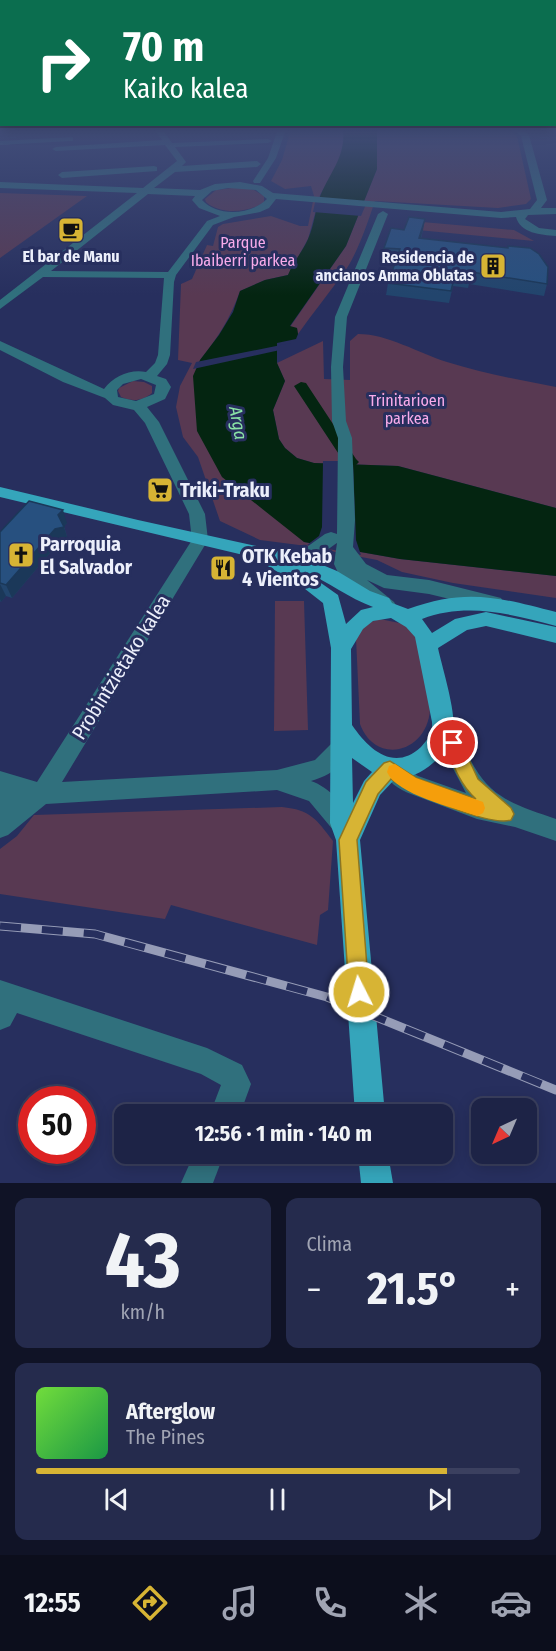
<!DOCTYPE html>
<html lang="es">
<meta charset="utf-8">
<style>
:root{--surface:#1d2346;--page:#252b4d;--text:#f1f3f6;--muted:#a0a4b3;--line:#3b405f;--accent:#d7b434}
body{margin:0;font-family:"Fira Sans Condensed",sans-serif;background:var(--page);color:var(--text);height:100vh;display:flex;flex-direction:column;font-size:22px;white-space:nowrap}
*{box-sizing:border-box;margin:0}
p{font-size:20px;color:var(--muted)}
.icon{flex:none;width:33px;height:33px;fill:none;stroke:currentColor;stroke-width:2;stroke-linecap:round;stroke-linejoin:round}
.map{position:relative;height:1183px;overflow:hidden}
.panel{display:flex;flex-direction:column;gap:15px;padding:15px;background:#101326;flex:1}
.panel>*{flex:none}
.hud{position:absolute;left:0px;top:0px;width:556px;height:126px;box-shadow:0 3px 15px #0003,0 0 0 2px var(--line);background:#0b6e4f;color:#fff;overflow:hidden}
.needle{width:39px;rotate:224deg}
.controls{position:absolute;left:471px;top:1098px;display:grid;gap:12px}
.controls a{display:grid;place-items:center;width:66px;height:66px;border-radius:12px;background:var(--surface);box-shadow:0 3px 15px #0003,0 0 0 2px var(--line);font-size:30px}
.speed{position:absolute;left:18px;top:1086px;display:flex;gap:12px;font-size:30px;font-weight:700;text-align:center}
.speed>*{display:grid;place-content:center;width:78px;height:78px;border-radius:50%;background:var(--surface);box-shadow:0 3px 15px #0003,0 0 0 2px var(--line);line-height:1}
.speed .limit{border:9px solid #d22;background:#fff;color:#111}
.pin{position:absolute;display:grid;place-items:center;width:51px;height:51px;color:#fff;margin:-26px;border:3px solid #fff;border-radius:50%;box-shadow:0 2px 6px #0007}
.me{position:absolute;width:66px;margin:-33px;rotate:355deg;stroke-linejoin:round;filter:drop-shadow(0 0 4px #0008)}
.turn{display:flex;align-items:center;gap:21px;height:126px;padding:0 24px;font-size:27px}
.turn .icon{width:78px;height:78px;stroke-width:2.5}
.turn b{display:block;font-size:42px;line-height:51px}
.big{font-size:45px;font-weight:700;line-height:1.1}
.panel .widget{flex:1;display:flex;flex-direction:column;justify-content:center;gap:9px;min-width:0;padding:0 21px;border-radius:12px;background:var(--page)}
.panel .dial{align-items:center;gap:0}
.dial b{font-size:78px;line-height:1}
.song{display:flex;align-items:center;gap:18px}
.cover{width:72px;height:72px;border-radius:9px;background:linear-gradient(135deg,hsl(100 70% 55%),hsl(140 70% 35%))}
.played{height:6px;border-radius:3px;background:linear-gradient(90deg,var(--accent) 85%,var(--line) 85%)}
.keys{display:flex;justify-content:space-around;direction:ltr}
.heat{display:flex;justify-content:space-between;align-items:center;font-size:33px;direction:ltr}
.panel .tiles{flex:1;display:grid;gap:15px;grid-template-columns:1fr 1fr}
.widget:last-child{grid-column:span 2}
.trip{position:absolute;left:114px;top:1104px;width:339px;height:60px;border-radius:12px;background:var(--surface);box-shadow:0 3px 15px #0003,0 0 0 2px var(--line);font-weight:700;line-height:60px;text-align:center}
.dock{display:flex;height:96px;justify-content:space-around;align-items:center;background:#0c0e1c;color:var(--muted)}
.dock .icon{width:42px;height:42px}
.dock .on{color:var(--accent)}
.dock b{font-size:27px;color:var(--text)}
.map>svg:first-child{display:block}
.green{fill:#583952}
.water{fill:#042511}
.pier{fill:#272f5e}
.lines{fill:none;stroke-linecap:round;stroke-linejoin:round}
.canal{fill:#042511;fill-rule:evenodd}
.minor{fill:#30707d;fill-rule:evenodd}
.major{fill:#35a5bb;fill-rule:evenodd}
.rail-casing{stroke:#969cb7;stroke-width:9}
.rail{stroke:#272f5e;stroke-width:7;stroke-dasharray:21;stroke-linecap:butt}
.wall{fill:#22456d}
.shaded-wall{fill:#1b3859}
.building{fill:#27507f;stroke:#1b3859;stroke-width:1.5}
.route{fill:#d7b434;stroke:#8c7522;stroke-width:1.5}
.slow{fill:#f59e0b}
.labels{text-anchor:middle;stroke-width:6;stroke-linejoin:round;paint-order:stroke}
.far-park-label{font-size:16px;fill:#f8abea;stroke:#272f5e}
.far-poi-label{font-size:16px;font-weight:bold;fill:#eceffb;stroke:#272f5e}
.far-water-label{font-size:18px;font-style:italic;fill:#8be3a6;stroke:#272f5e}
.poi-label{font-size:20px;font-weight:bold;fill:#eceffb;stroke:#272f5e;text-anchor:start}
.street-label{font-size:20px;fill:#eceffb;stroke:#272f5e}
</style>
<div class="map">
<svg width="556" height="1183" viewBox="0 0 556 1183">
<rect width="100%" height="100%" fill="#272f5e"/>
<g class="green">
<path d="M 291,129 L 343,129 L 344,139 L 341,158 L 320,195 L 308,239 L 288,275 L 265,280 L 240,291 C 231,317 218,338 200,360 L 304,542 L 400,559 L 556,576 L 556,598 L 453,583 L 402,572 L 377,560 L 299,545 L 260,540 L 220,521 L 198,457 L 183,437 L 176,407 L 180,386 L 192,363 L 178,360 L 181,284 L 192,279 L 207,245 L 213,246 L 218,227 L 223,224 L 271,216 L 300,226 L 308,226 L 314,196 L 311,186 L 285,189 L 271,181 L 282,160 Z"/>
<path d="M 377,129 L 510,129 L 517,136 L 531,199 L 526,204 L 498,208 L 375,201 C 367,224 358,253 343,274 C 328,294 313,313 298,334 L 297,328 L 290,327 L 346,246 L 377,169 Z"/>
<path d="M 240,187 L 254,190 L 264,196 L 264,202 C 249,213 220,215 206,202 L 205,199 L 216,190 Z"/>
<polygon points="0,193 87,196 0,258"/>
<polygon points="411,221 514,230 534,241 407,229 406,222"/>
<path d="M 358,334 C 388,334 418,353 447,362 C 482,373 519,380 556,387 L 556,508 L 398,466 L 314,463 L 297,458 L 285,448 L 279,439 L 273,410 L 285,381 L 277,363 L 323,341 L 324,379 L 350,380 L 350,341 Z"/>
<path d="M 133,381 L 144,382 L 152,386 L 152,393 C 143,401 132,402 121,397 L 118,391 L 119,388 Z"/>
<polygon points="275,601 304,601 308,730 274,731"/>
<path d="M 380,619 L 404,624 L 416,636 L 430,709 C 428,752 376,767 360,724 L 356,638 L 367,623 Z"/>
<path d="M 282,807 C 311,810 316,819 333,841 L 328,910 L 320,915 L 317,945 L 171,905 L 165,919 L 0,894 L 0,849 L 17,836 L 34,815 Z"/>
</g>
<path class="water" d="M 343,129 L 377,129 L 377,169 L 346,246 L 290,326 L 297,328 L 298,334 L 296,339 L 277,343 L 277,363 L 285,381 L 273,410 L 279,439 L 285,448 L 297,458 L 314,463 L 398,466 L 556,508 L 556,576 L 400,559 L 304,542 L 222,477 L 197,431 L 193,376 L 200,360 L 219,335 L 233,312 L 240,291 L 265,280 L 288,275 C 293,262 303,251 308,239 C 315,224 315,208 321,194 C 331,171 346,155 343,129 Z"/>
<g class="pier">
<polygon points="316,198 367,202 361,216 313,212"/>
<polygon points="291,343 280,345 280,350 193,369 196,362"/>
<polygon points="323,461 353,461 356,540 361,555 307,545 319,536 322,527"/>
</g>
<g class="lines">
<polygon class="canal" points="301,382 306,383 356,459 359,462 356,465 346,465 294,386"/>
<g class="minor">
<path d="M 154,129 L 162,129 L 172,143 L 268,139 L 272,141 L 268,143 L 175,147 L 186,162 L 182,166 L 257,161 L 261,164 L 257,167 L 175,172 L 154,188 L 200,190 L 215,184 L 240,182 L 262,186 L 273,193 L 501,212 L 530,209 L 537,200 L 521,136 L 513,129 L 522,129 L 529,135 L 547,200 L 541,208 L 556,208 L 556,214 L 528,215 L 525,219 L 539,228 L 556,230 L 556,236 C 541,235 520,233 516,217 L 501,218 L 276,199 L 269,208 L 260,212 L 234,217 L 213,225 L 176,275 L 174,282 L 170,355 L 167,364 L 157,376 L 166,379 L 171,387 L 165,399 L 147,407 L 159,422 L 205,514 L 208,540 L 62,782 L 277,770 L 315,760 L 334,741 L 342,738 L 350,741 L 353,748 C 345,765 329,776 311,781 C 329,787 346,806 354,823 L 350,831 L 342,834 L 334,831 L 309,801 L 277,790 L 46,804 L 8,835 L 0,838 L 0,771 L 37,782 L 192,540 L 189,514 L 145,423 L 134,410 L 113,405 L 105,398 L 63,382 L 0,350 L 0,341 L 104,389 C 114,376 130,369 146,372 L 155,363 L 158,355 L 164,278 L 43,277 L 0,309 L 0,300 L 137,193 L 0,188 L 0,182 L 143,188 L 177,161 L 165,145 L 56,151 L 52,149 L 56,147 L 162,140 ZM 228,188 L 256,190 L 267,199 C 251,215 217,217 202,200 L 212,191 ZM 148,194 L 195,196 L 192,200 L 199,208 L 220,216 L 207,221 L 168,272 L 51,271 ZM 141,379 L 156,385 L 154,394 L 136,401 L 118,397 L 117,390 L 123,384 Z"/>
<polygon points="278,129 286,129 276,158 260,183 254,183 253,181 268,158"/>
<polygon points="73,137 73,141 70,141 0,145 0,141"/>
<polygon points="154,166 157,167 157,171 62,178 58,175 62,172"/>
<path d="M 383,211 L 388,214 L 347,317 L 343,367 L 346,421 L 352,438 L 355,520 L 353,547 L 366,564 L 387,575 L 429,580 L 501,598 L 504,603 L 501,608 L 495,610 L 429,594 L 384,588 L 367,580 L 394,602 L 397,607 L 394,612 L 388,614 L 382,612 L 341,579 L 334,564 L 337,543 C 323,552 304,570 287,564 L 284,560 L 287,556 L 304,549 L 325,534 L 331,532 L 337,534 L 338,438 L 332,421 L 331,367 L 335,317 L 378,214 Z"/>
<path d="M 443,720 L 450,722 C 460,737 466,753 475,768 C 494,801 523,807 556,819 L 556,841 L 515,827 L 477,819 L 411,794 C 399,790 387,781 382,770 L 385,763 L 393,760 L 418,776 L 466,793 L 432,729 L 436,722 Z"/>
<polygon points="0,980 207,1048 242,1065 251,1084 240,1114 210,1114 221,1085 201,1074 17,1013 10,1026 0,1030"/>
<polygon points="194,1154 224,1154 213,1183 181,1183"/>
</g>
<g class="major">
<path d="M 0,487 L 138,520 L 301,556 L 337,571 L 370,591 L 389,598 L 392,603 L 408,609 C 466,588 498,597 556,612 L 556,626 C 511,614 467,602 422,619 L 432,633 L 455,619 L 486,612 L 556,627 L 556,643 L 486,626 L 467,630 L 438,648 C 442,667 457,714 453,732 C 451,743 442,756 433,763 C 422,773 409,778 395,779 L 380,795 L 360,840 L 385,1114 L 355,1114 L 336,840 L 330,823 L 331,648 L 323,603 L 300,585 L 266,565 L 264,560 L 0,497 ZM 304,571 C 328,582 349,598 373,607 L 361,610 L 346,624 L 338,595 ZM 391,618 L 406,627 L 415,637 L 432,722 C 433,733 428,739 421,747 C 394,772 369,750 352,725 L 351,649 L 363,629 L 373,621 ZM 352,758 L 372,772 L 364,781 L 353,803 Z"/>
<polygon points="358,1154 388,1154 393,1183 361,1183"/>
</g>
<defs>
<polyline id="rail" points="0,926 95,934 327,997 556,1090"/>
</defs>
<use href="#rail" class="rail-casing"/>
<use href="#rail" class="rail"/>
</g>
<g class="wall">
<polygon points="404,230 423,230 421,239 547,284 544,296 469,284 468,288 453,286 449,303 386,295 388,283 396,261 383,259 384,248"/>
<polygon points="67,523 64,526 68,540 59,542 12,598 6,596 1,602 0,601 0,532"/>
</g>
<g class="shaded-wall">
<polygon points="425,219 423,230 417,250 419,238"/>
<polygon points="63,510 67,523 64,527 68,540 59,542 12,598 6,585"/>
<polygon points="0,584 6,596 1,602 0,599"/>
</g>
<g class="building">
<polygon points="409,217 425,219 419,238 508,248 508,246 530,248 539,254 548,267 547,284 471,272 471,276 455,274 451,291 388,283 400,249 384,248 391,228 404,230"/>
<polygon points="29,501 63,510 58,515 64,527 55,529 6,585 0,583 0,532"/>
</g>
<linearGradient id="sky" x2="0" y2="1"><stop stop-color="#151a34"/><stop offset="0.44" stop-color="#414d79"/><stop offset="1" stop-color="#414d79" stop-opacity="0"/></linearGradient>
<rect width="556" height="295" fill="url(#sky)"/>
<path class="route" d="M 453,736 L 459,738 L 478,779 L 511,808 L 514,814 L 511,820 C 492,827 408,793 391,779 L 378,794 L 357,840 L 369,992 L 366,999 L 359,1002 L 352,999 L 349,992 L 339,840 L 366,782 L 384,763 L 390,761 L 416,778 L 476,799 C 459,784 453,764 445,743 L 448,738 Z"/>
<path class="slow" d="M 395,764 L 416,778 L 483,802 L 485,808 L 483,813 L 477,816 C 453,807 397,795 387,772 L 389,766 Z"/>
<defs>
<symbol id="cafe-square" viewBox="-11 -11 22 22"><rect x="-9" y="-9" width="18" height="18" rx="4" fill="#d7b434" stroke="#272f5e"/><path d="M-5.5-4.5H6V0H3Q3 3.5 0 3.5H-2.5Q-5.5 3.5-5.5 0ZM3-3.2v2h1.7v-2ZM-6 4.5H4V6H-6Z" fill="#111"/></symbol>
<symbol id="building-square" viewBox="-11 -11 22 22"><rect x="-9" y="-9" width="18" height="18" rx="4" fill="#d7b434" stroke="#272f5e"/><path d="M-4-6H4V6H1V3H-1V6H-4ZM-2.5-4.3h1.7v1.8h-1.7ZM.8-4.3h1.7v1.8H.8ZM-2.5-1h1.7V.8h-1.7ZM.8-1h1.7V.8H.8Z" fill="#111"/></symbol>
<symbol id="supermarket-square" viewBox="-11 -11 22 22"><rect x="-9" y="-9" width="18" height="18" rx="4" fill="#d7b434" stroke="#272f5e"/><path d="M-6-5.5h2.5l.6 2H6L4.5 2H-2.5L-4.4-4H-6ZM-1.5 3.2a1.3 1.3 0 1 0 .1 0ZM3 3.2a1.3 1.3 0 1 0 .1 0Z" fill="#111"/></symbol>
<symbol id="church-square" viewBox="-11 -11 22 22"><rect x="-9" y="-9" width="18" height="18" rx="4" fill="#d7b434" stroke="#272f5e"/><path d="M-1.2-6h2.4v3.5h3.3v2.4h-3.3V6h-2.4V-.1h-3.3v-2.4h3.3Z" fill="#111"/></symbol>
<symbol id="restaurant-square" viewBox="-11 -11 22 22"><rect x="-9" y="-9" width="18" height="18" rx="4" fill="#d7b434" stroke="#272f5e"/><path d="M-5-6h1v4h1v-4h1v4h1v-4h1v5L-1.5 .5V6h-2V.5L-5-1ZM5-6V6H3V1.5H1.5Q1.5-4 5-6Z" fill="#111"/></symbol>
</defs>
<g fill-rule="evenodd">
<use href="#cafe-square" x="56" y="215" width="30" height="30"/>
<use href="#building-square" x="478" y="251" width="30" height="30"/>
<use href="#supermarket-square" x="145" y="475" width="30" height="30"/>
<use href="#church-square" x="6" y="540" width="30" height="30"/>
<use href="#restaurant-square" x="208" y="553" width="30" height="30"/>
</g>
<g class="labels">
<g class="far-park-label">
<text x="243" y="248">Parque<tspan x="243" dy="18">Ibaiberri parkea</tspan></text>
<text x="407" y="406">Trinitarioen<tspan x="407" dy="18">parkea</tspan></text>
</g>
<g class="far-poi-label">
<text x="71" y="262">El bar de Manu</text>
<text x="474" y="263" text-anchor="end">Residencia de<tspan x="474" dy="18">ancianos Amma Oblatas</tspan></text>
</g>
<g class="far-water-label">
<text transform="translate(238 423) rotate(79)" y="6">Arga</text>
</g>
<g class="poi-label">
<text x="180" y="497">Triki-Traku</text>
<text x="40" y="551">Parroquia<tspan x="40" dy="23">El Salvador</tspan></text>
<text x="242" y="563">OTK Kebab<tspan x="242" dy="23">4 Vientos</tspan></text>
</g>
<g class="street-label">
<text transform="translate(121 667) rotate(-58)" y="7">Probintzietako kalea</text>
</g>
</g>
</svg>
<div class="controls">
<a><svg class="needle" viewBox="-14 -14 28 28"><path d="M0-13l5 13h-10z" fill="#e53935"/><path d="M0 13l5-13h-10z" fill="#a0a4b3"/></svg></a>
</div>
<div class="speed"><div class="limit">50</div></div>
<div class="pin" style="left:453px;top:743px;background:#d93025"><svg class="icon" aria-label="arrive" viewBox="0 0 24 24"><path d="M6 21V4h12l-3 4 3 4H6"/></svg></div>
<svg class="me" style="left:359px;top:992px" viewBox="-20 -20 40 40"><circle r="17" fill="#d7b434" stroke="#fff" stroke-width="3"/><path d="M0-11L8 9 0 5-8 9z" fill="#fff"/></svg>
<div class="trip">12:56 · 1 min · 140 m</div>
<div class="hud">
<div class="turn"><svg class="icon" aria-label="right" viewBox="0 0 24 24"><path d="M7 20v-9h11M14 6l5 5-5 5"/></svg><div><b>70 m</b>Kaiko kalea</div></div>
</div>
</div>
<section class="panel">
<div class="tiles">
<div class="widget dial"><b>43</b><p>km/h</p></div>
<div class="widget"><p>Clima</p>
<div class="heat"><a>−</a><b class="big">21.5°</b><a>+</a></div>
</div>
<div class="widget">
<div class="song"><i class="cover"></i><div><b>Afterglow</b><p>The Pines</p></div></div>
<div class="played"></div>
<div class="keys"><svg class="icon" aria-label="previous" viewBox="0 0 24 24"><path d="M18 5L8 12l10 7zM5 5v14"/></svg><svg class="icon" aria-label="pause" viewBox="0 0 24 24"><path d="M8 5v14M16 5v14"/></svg><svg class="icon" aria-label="next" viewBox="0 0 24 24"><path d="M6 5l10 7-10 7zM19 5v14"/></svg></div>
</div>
</div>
</section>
<nav class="dock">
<b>12:55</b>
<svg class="icon on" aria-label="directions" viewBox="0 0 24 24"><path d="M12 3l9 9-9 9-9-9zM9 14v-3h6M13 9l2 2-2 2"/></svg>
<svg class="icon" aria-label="music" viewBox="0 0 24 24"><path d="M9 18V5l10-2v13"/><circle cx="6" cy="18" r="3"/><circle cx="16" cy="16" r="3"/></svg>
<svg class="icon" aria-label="phone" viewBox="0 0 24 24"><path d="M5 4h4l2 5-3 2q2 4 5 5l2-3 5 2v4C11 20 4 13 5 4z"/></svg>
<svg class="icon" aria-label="climate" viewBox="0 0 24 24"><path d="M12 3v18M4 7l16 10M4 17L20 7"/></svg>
<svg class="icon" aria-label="car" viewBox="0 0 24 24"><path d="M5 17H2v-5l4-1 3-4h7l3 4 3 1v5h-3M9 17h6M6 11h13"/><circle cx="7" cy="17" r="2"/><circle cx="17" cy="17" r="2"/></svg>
</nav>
